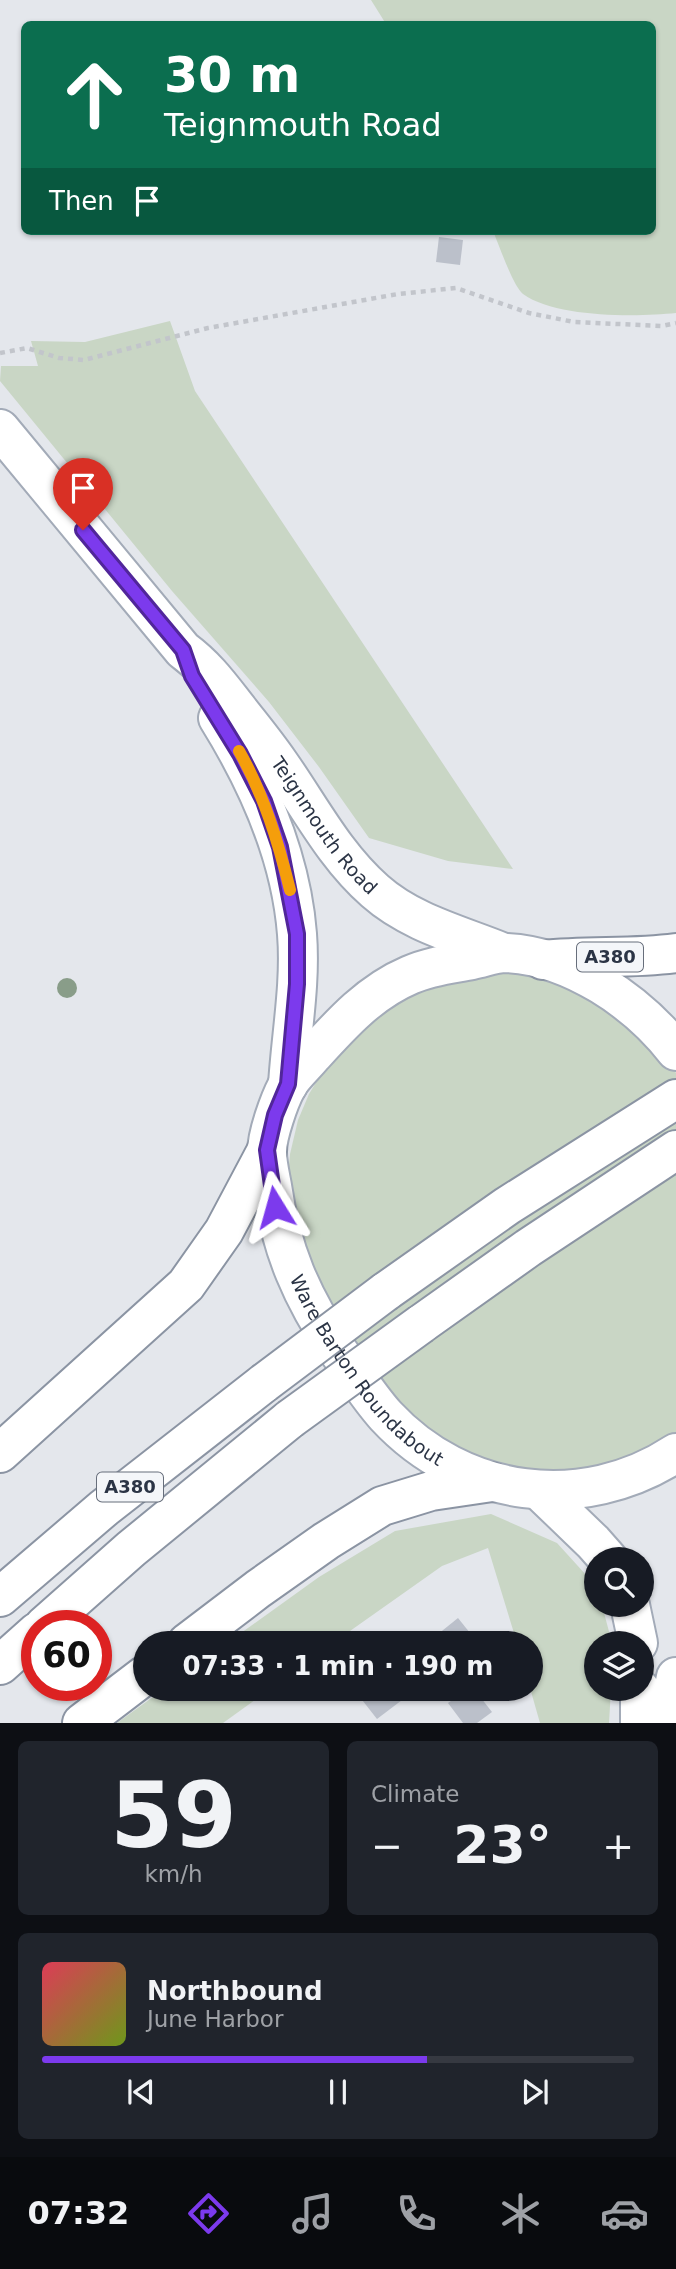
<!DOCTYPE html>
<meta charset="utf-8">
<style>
:root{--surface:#171b24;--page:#20242c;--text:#f1f3f6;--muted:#9ea1a6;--line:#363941;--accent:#7c3aed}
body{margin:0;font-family:"DejaVu Sans",sans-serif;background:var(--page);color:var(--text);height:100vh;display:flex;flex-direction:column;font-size:26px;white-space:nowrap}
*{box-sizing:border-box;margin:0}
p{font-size:23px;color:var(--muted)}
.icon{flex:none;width:38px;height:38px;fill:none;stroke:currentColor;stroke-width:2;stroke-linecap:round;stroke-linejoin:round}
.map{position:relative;height:1723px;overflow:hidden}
.side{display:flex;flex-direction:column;gap:18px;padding:18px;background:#0d0f14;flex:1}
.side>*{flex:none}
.hud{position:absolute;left:21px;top:21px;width:635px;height:214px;border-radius:10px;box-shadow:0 2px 5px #0004;background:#0b6e4f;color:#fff;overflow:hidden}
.tools{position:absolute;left:584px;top:1547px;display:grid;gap:14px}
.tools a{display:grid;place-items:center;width:70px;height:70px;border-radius:50%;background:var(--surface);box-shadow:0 2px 5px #0004;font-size:35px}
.speed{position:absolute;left:21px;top:1610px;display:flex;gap:14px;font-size:35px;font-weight:700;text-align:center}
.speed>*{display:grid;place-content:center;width:91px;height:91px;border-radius:50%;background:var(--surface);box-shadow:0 2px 5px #0004;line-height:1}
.speed .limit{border:10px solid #d22;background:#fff;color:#111}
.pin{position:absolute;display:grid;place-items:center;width:60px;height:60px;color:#fff;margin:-72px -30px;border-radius:50% 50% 50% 0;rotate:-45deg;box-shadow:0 0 7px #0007}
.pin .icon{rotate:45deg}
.me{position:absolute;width:77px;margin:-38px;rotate:352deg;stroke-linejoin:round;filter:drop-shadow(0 0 5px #0008)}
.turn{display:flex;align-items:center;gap:24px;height:147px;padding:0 28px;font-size:32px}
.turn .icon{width:91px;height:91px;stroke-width:2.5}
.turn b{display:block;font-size:49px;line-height:60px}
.then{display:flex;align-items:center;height:66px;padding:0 28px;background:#0003;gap:14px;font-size:26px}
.big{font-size:52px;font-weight:600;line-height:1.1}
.side .tile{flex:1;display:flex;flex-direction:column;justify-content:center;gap:10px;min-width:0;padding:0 24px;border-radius:10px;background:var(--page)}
.side .dial{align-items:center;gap:0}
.dial b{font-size:91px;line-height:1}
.song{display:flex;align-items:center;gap:21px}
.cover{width:84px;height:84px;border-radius:10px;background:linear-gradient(135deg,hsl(350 70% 55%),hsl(80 70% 35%))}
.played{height:7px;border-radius:4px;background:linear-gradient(90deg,var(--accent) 65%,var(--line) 65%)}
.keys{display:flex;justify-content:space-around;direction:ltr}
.heat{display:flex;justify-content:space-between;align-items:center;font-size:38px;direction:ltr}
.side .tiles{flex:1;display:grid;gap:18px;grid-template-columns:1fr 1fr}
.tile:last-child{grid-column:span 2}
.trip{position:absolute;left:133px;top:1631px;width:410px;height:70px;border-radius:35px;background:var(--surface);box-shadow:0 2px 5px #0004;font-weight:600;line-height:70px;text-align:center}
.tabs{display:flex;height:112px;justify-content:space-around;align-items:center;background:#090b0e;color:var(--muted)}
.tabs .icon{width:49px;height:49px}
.tabs .on{color:var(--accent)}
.tabs b{font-size:32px;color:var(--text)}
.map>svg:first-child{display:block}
.green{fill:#c9d6c5}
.building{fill:#bbc0ca}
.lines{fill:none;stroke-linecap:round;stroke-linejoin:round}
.major-casing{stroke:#a3abb8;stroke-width:42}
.highway-casing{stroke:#8b94a3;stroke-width:42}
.path{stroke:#c2c5cb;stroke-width:4.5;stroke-dasharray:5 5;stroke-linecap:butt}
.major{stroke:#fff;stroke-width:38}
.highway{stroke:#fff;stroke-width:38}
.highway-bridge-casing{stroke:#8b94a3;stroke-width:42;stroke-linecap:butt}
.highway-bridge{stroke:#fff;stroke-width:38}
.tree{fill:#899d89}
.route-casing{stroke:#51269a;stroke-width:18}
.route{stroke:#7c3aed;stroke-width:12}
.slow{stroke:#f59e0b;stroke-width:12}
.labels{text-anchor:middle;stroke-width:6;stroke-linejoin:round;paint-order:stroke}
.shield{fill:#f4f6f9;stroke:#676e7b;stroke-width:2}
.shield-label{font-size:18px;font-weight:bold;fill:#2b3445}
.street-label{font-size:19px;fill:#2b3445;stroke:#f4f6f9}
</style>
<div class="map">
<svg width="676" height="1723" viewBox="0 0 676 1723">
<rect width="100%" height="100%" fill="#e4e7ec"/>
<g class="green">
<path d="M 371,0 L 676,0 L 676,313 C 637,317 556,318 523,294 C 513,286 499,245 493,231 L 653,231 L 653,24 L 386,24 Z"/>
<polygon points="170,321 195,391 513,869 448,861 369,838 319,767 269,702 172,591 0,381 1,366 38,366 31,341 85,342"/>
<polygon points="488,971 525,974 584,992 655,1045 676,1073 676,1434 637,1456 578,1474 509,1470 444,1443 410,1416 380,1383 308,1269 287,1186 290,1154 298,1120 309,1094 326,1066 341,1044 408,994"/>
<polygon points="491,1514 557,1543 597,1587 597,1605 602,1605 612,1643 597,1643 597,1689 611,1689 609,1723 540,1723 530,1688 530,1643 517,1643 488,1548 442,1566 333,1643 227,1643 319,1577 395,1531"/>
<polygon points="164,1689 270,1689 223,1723 117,1723"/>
</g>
<g class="building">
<polygon points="439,237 463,240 460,265 436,262"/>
<polygon points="458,1618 478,1643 427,1643"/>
<polygon points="368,1689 400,1689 406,1697 377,1719 359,1696"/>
<polygon points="468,1689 474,1689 492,1712 477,1723 463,1723 448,1703"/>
</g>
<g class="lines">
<defs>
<g id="major">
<path id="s1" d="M 0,429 L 183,650 C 206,667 219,685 237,708 C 251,726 266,744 279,763 C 310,807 334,855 375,891 C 411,923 460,935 504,953"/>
<path d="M 218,718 C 259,784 291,856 297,934 C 301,984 291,1035 288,1085"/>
<path id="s2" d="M 676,1051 C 637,1001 571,956 506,953 C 495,953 483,958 472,960 C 451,964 430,966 410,975 C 370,992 342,1023 313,1055 C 305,1065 293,1075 287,1086 C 279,1101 267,1135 267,1152 C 267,1163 270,1175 272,1186 C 281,1250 302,1298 338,1351 C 354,1373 368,1396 386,1416 C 462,1498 583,1514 676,1453"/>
<polyline points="540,1491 593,1542 608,1559"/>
<polyline points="630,1605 638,1643"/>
<polyline points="640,1723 640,1689"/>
<polyline points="666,1723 676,1677"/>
</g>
<g id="highway">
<path d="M 543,960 C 588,955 632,959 676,953"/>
<polyline points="385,1292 507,1206 676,1099"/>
<polyline points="421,1324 528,1248 676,1150"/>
<polyline points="0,1453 186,1285 224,1231 267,1150"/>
<polyline points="0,1597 104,1508 264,1383"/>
<polyline points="44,1626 131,1549 290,1419"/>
<polyline points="187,1643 258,1589 326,1541 382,1506 431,1491 492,1482"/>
<polyline points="0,1665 37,1632"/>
<polyline points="82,1723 145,1675"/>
</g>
</defs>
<use href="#major" class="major-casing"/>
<use href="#highway" class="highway-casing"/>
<polyline class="path" points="0,353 27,348 59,358 84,360 208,328 398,294 456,288 529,313 574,322 662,326 676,323"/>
<use href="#major" class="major"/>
<use href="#highway" class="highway"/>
<defs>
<g id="highway-bridge">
<polyline points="264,1383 385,1292"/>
<polyline points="290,1419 421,1324"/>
</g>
</defs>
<use href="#highway-bridge" class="highway-bridge-casing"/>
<use href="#highway-bridge" class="highway-bridge"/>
</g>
<circle class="tree" cx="67" cy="988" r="10"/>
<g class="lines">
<defs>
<polyline id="route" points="83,530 183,650 192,676 240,754 264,801 280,847 297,934 297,984 288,1084 275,1115 267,1150 275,1207"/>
</defs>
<use href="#route" class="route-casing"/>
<use href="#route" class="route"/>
<path class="slow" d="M 239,751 C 264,795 278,841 290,890"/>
</g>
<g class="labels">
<g class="shield">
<rect x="577" y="942.5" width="66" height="29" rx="5"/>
<rect x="97" y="1472.5" width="66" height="29" rx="5"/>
</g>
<g class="shield-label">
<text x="610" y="963">A380</text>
<text x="130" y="1493">A380</text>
</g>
<g class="street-label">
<text dy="7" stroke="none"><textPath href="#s1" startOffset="513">Teignmouth Road</textPath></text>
<text dy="7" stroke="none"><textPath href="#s2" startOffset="784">Ware Barton Roundabout</textPath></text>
</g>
</g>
</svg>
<div class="tools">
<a><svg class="icon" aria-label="search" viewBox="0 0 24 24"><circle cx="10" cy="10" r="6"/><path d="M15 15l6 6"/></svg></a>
<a><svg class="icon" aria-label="layers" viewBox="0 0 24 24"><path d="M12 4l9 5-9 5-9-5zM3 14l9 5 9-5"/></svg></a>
</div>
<div class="speed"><div class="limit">60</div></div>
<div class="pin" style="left:83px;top:530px;background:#d93025"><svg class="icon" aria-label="arrive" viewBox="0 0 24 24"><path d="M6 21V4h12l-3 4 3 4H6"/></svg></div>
<svg class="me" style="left:275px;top:1207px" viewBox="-20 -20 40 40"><path d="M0-17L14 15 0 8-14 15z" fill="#7c3aed" stroke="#fff" stroke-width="4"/></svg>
<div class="trip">07:33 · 1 min · 190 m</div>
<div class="hud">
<div class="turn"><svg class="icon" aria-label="ahead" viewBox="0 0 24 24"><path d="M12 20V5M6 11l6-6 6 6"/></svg><div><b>30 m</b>Teignmouth Road</div></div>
<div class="then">Then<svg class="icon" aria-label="arrive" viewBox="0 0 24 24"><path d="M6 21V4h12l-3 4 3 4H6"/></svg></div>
</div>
</div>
<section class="side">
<div class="tiles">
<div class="tile dial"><b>59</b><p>km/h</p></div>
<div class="tile"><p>Climate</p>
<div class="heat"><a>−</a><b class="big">23°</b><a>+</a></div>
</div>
<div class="tile">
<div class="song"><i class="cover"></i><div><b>Northbound</b><p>June Harbor</p></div></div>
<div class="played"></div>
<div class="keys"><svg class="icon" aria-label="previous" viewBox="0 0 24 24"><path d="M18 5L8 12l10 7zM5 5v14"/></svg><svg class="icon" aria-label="pause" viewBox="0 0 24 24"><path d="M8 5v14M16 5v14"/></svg><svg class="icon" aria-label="next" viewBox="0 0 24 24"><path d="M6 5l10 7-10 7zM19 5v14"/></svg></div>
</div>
</div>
</section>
<nav class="tabs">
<b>07:32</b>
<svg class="icon on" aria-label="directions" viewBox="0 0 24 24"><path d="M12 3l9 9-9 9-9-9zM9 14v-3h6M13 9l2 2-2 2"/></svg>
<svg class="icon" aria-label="music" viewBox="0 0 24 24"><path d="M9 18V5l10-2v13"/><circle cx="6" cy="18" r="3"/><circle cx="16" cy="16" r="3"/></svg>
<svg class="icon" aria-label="phone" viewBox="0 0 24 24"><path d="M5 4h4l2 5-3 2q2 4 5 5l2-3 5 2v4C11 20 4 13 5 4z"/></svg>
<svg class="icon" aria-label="climate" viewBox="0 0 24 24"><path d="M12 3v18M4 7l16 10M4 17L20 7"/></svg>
<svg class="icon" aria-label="car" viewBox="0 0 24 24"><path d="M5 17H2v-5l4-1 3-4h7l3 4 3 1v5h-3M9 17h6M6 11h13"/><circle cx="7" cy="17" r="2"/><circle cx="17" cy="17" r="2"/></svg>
</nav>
